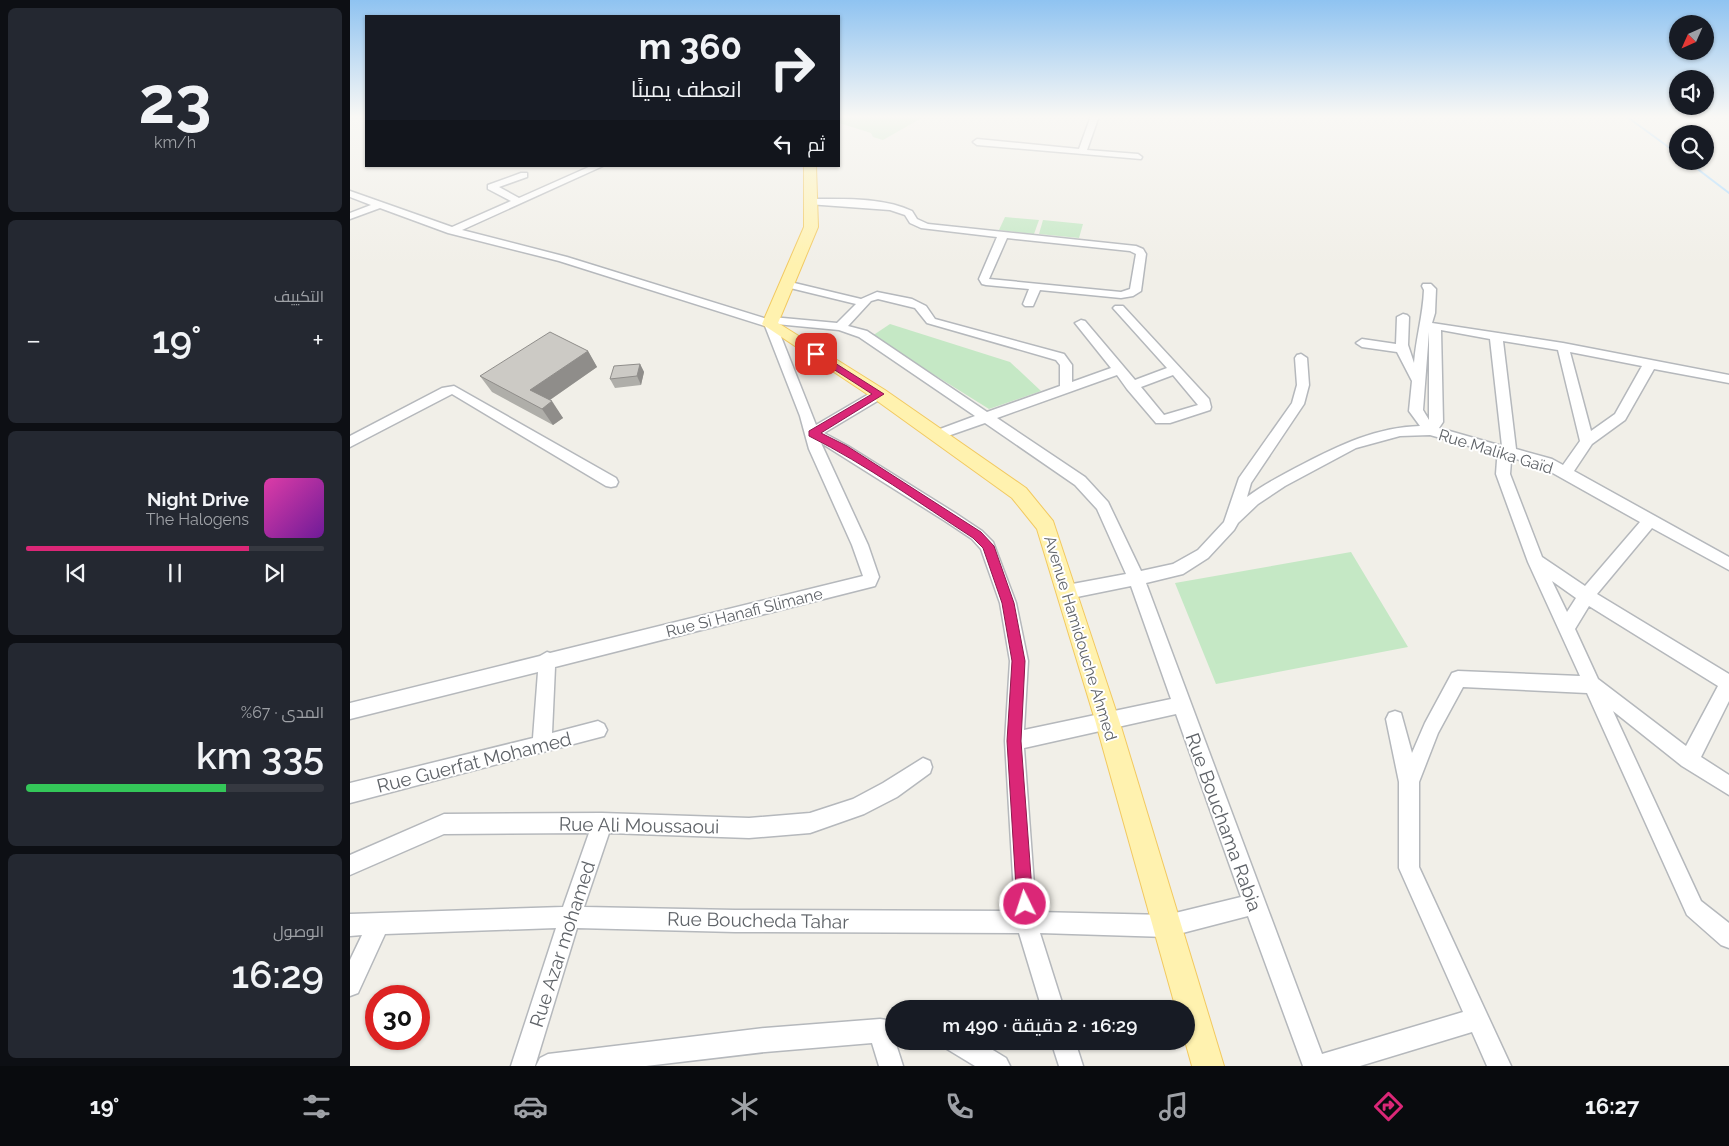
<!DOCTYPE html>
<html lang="ar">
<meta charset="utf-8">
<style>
:root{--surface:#171b24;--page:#242831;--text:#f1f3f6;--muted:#9ea1a6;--line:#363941;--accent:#db2777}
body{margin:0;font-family:Raleway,Cairo,sans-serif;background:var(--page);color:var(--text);direction:rtl;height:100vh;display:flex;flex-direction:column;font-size:19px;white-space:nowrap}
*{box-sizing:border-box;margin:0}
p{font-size:16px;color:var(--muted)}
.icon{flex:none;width:28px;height:28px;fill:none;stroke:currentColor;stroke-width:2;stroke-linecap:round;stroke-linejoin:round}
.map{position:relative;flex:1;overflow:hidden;direction:ltr}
.panel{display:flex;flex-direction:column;gap:8px;padding:8px;background:#0d0f14;width:350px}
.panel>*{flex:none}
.hud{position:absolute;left:15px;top:15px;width:475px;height:152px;border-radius:0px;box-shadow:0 1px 4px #0004;direction:rtl;background:#171b24;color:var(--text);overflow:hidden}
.needle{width:32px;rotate:225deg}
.fabs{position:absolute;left:1319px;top:15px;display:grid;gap:10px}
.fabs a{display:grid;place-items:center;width:45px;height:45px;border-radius:50%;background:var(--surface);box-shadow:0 1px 4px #0004;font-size:25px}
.speed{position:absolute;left:15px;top:985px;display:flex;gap:10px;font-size:25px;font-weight:700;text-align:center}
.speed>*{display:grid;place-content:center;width:65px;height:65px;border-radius:50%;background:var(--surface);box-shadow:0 1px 4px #0004;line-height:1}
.speed .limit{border:8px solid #d22;background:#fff;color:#111}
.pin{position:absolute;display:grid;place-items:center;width:42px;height:42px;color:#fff;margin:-21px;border-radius:10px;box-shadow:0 2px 8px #0006}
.me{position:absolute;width:55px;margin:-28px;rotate:356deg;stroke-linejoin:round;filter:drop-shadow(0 0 4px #0008)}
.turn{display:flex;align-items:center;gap:18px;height:105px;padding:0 15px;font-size:22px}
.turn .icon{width:65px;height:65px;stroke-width:2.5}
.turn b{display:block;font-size:35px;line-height:42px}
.then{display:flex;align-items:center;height:48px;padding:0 15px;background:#0003;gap:10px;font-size:19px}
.big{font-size:38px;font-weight:600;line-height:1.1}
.panel .tile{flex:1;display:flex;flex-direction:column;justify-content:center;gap:8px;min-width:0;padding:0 18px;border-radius:8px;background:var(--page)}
.panel .dial{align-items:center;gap:0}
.dial b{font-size:65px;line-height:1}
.song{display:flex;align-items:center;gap:15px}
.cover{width:60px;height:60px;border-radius:8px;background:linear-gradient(135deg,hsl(320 70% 55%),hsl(280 70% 35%))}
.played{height:5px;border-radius:2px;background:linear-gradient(90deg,var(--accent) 75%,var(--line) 75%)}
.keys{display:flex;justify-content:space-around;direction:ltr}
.heat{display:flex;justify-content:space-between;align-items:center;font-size:28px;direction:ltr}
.charge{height:8px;border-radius:4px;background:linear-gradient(90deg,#34c759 67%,var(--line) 0)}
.trip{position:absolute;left:535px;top:1000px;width:310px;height:50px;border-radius:25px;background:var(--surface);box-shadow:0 1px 4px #0004;font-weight:600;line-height:50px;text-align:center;direction:rtl}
.tabs{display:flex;height:80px;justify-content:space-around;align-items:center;background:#090b0e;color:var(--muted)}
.tabs .icon{width:35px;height:35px}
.tabs .active{color:var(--accent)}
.tabs b{font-size:22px;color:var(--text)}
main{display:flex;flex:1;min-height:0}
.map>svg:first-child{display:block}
.green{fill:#c5e8c5}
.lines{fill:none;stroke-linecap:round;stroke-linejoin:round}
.stream{stroke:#aadaff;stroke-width:2}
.minor-casing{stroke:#b5b8bc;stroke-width:3}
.major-casing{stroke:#f2c960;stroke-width:2}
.minor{fill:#fff;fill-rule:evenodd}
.major{fill:#fff2af;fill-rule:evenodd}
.wall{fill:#afaea9}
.shaded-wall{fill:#8f8d8a}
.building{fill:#cccac5;stroke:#8f8d8a}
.route{fill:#db2777;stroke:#8e194d}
.labels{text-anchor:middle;stroke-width:4;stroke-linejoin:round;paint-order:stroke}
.street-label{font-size:16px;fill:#5f6368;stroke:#fff}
.near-street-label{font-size:19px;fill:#5f6368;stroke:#fff}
</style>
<main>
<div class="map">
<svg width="1379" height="1066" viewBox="0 0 1379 1066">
<rect width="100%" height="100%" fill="#f1efe8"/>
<g class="green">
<polygon points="489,116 575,116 533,140 523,137 521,133 489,123"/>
<polygon points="655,217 689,220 684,234 649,230"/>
<polygon points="693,220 733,224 729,238 689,234"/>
<polygon points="540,324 660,362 691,391 639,409 522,336"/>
<polygon points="1001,552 1058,647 866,684 825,583"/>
</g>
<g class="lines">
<g class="stream">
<polyline points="1276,116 1328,154"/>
<polyline points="1337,161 1379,193"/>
</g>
<defs>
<g id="minor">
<polygon points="741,116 749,116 737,150 788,154 792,157 791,159 627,145 623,142 627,139 729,149"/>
<path d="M 241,166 L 253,166 L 112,230 L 217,257 L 417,319 L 422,317 L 487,323 L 506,304 L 432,286 L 431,284 L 432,282 L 436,281 L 511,299 L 527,292 L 562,299 L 576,306 L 585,319 L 714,354 L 722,365 L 722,382 L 761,368 L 725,323 L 731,320 L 735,321 L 785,380 L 817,368 L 763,308 L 765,306 L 773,306 L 859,399 L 861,407 L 860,410 L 820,423 L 806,423 L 777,389 L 767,375 L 647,418 L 735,477 L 758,502 L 791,571 L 823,564 L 848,550 L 874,522 L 889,478 L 942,403 L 947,385 L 945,358 L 947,355 L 951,354 L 957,358 L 959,385 L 954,404 L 901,483 L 897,497 C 914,484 934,474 953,464 C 990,445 1027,427 1070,426 L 1059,411 L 1062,381 L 1047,352 L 1012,347 L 1006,343 L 1012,339 L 1046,344 L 1047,317 L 1053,314 L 1057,315 L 1059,317 L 1058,345 L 1064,363 C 1066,338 1073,315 1074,290 L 1072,286 L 1073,284 L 1081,284 L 1086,289 L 1085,313 L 1082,323 L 1213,343 L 1379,375 L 1379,383 L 1304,369 L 1275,420 L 1242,444 L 1224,471 L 1379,557 L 1379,570 L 1302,528 L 1247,594 L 1379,674 L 1379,701 L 1351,757 L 1379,775 L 1379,795 L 1332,766 L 1263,711 L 1351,901 L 1379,923 L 1379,948 L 1371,945 L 1337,915 L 1237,693 L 1113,687 L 1088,733 L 1069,782 L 1069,867 L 1161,1066 L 1137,1066 L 1122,1032 L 1010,1066 L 953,1066 L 898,916 L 817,937 L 690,933 L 714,1009 L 692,1009 L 669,933 L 385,932 L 227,928 L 185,1066 L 161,1066 L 206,928 L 35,934 L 8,993 L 0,996 L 0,960 L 12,935 L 0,936 L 0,914 L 213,907 L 239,833 L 94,834 L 0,875 L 0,855 L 94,814 L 252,813 L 399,818 L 460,813 L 503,799 L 533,783 L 573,758 L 580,761 L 582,767 L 580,773 L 547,797 L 514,814 L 460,833 L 399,838 L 259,833 L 234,907 L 385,910 L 665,911 L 655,741 L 660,661 L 650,603 L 631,549 L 622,539 L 595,521 L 471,443 L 518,545 L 529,577 L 525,586 L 205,667 L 202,733 L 248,721 L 254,724 L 257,730 L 254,736 L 0,803 L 0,783 L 183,738 L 188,672 L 0,719 L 0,703 L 190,656 L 197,652 L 200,653 L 513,576 L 502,545 L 459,449 L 450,416 L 415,326 L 209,261 L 98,233 L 30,208 L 0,219 L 0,213 L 21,205 L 0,197 L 0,191 L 102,227 L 161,201 L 138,189 L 138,185 L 171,173 L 177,173 L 177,177 L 149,187 L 169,198 ZM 528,299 L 565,308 L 577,323 L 706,360 L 710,365 L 710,386 L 637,412 L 517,331 L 498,326 L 521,301 ZM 426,324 L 489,330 L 509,337 L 625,416 L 582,432 L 580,435 L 582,438 L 592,438 L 635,423 L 725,485 L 747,509 L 776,574 L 717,585 L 711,587 L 709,592 L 711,597 L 717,599 L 781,586 L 821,699 L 674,730 L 678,661 L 666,603 L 643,542 L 632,531 L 605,513 L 498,446 L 474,433 L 534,397 L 535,394 L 534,391 L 524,391 L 466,425 ZM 1091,330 L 1140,339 L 1152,446 L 1089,428 L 1093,422 ZM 1079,332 L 1079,420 L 1073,410 ZM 1153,341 L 1208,350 L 1230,441 L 1213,465 L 1202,459 L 1166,449 ZM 1220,352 L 1292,366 L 1265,414 L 1241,431 ZM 823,375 L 848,405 L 814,415 L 791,387 ZM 1080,435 L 1151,455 L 1147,460 L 1146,474 L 1178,562 L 1230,676 L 1108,671 L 1102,673 L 1075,723 L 1062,753 L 1051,713 L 1045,711 L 1039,713 L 1036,719 L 1049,782 L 1049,868 L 1113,1012 L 972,1054 L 796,583 L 833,574 L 858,558 L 884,530 L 888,523 L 908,504 L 935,486 L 1006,448 L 1050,436 ZM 1163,458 L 1192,467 L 1290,522 L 1235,586 L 1192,557 L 1160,474 L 1161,461 ZM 1202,581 L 1226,598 L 1217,612 ZM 1239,606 L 1368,686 L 1336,746 L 1248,679 L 1225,629 ZM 826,714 L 891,897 L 817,915 L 686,912 L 674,748 Z"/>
<path d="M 461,199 C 494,199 532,197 562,211 L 567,219 L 578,224 L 786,246 L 793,249 L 796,254 L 791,291 L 783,296 L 771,298 L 690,290 L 683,306 L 675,306 L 673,304 L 679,289 L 636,285 L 632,284 L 629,279 L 647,237 L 571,228 L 560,223 L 555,215 L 540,210 L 458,204 L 458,200 ZM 657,238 L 780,251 L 786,254 L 780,289 L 771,292 L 639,279 Z"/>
<polygon points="104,386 266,478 268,482 266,486 261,487 256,486 102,394 0,447 0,436 92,388"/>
<polygon points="530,1019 544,1021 544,1041 552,1041 546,1044 553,1066 529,1066 522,1043 415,1052 296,1066 186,1066 190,1058 198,1054 415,1028"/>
<polygon points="593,1041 628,1041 656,1058 660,1066 625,1066 597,1049"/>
<polygon points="701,1041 725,1041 733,1066 709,1066"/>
</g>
<polygon id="major" points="454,166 466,166 468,227 428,323 535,390 676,488 703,521 769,720 874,1066 842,1066 835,1041 836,1009 826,1009 745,720 687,529 662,498 523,398 412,324 454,227"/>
</defs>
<use href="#minor" class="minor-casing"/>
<use href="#major" class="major-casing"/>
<use href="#minor" class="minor"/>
<use href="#major" class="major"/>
</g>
<g class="wall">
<polygon points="238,351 247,367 200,400 213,418 203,425 142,392 130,376"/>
<polygon points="290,364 294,372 291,385 265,388 260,379"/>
</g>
<g class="shaded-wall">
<polygon points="238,351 247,367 191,406 180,390"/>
<polygon points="290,364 294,372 291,385 287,376"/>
<polygon points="202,401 213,418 203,425 192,409"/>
</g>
<g class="building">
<polygon points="200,332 238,351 180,390 202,401 192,409 130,376"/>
<polygon points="290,364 287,376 260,379 264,366"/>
</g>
<linearGradient id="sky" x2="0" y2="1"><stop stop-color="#8fc3f1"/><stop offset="0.44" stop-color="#f9f8f5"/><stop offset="1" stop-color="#f9f8f5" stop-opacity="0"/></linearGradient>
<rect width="1379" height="265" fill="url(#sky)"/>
<path class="route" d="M 466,351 L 534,394 L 471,433 L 497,446 L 631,532 L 644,546 L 664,603 L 675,661 L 671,741 L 683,904 L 680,910 L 675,912 L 669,910 L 667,904 L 657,741 L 662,661 L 652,603 L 633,548 L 623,538 C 569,503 517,465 459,436 L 459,431 L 522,394 L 463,356 L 462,354 Z"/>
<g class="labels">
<g class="street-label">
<text transform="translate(1146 451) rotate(17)" y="6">Rue Malika Gaïd</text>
<text transform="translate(394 612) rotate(-14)" y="6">Rue Si Hanafi Slimane</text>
<text transform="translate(731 638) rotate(73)" y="6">Avenue Hamidouche Ahmed</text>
</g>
<g class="near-street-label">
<text transform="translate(124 762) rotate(-14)" y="7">Rue Guerfat Mohamed</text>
<text transform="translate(874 822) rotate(70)" y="7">Rue Bouchama Rabia</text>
<text transform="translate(289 825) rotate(1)" y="7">Rue Ali Moussaoui</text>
<text transform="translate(408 920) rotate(1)" y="7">Rue Boucheda Tahar</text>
<text transform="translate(212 944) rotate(-72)" y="7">Rue Azar mohamed</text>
</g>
</g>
</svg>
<div class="fabs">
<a><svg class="needle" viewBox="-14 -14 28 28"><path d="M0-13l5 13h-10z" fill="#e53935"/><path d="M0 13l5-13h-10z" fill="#9ea1a6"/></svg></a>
<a><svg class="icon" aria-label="sound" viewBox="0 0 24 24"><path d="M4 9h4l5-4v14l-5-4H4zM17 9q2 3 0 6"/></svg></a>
<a><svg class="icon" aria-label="search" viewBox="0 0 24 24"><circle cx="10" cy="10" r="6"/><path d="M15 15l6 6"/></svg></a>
</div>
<div class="speed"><div class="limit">30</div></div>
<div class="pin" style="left:466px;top:354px;background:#d93025"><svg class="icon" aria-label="arrive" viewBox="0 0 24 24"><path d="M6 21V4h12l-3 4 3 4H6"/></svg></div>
<svg class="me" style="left:675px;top:904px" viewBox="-20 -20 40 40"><circle r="17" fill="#db2777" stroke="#fff" stroke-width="3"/><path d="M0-11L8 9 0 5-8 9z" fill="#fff"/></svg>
<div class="trip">16:29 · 2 دقيقة · 490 m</div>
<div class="hud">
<div class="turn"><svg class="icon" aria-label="right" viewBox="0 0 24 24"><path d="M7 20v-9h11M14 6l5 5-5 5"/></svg><div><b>360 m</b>انعطف يمينًا</div></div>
<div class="then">ثم<svg class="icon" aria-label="left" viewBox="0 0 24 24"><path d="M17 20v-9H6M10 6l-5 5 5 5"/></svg></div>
</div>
</div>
<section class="panel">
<div class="tile dial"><b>23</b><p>km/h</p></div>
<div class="tile"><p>التكييف</p>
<div class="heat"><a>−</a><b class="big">19°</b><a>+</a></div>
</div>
<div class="tile">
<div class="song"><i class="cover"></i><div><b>Night Drive</b><p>The Halogens</p></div></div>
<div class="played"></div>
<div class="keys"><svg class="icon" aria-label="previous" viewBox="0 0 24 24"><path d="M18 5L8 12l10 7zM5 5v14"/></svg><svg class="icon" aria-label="pause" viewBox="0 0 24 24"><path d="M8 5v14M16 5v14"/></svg><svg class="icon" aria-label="next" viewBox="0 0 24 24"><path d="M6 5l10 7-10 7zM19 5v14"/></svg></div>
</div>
<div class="tile"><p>المدى · 67%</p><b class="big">335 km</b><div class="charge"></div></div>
<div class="tile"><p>الوصول</p><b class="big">16:29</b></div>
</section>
</main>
<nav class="tabs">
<b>16:27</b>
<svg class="icon active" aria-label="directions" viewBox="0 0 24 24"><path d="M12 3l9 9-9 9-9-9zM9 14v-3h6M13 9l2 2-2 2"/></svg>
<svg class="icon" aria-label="music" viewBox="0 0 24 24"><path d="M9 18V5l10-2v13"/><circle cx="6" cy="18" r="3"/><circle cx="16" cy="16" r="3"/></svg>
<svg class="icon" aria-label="phone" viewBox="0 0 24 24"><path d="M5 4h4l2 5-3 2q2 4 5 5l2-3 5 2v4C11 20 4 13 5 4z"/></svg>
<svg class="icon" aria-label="climate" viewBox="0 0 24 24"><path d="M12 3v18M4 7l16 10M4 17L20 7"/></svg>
<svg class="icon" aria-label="car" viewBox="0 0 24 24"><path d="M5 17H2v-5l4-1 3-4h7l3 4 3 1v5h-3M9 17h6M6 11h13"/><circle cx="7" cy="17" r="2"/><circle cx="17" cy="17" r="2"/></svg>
<svg class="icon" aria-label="filters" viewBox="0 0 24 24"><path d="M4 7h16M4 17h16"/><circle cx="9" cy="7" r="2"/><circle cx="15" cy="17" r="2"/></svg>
<b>19°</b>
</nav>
